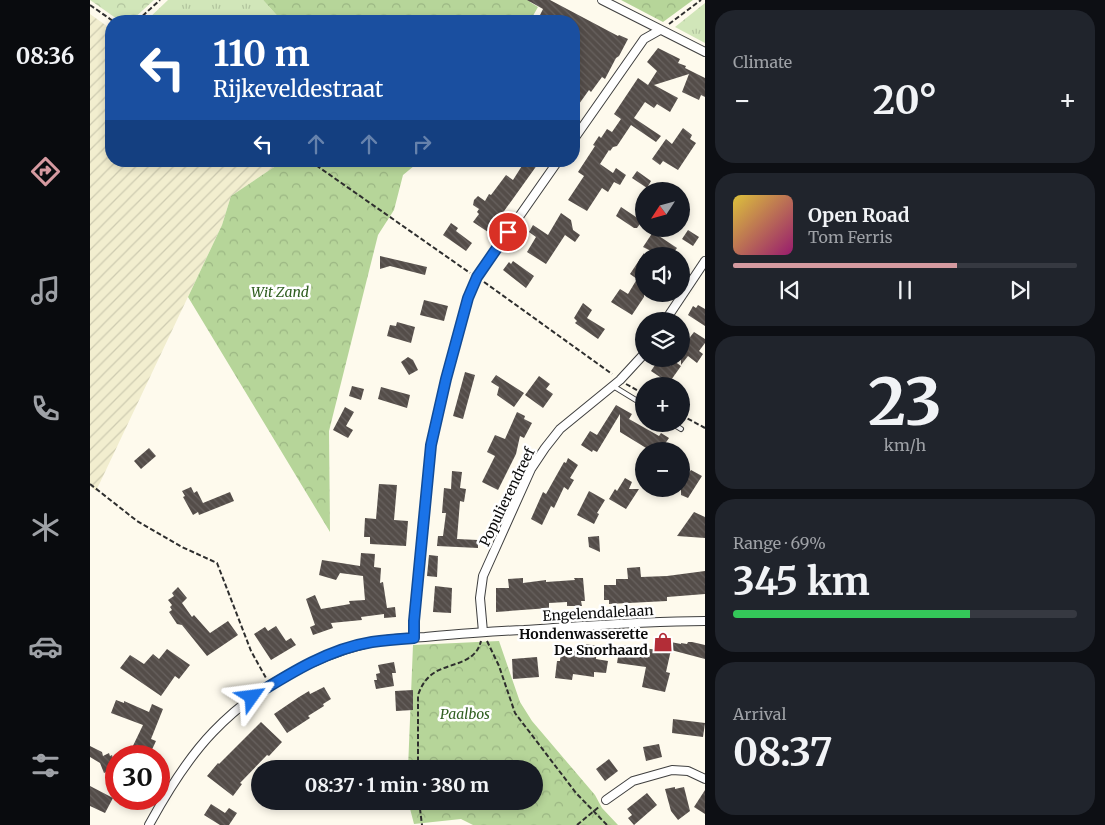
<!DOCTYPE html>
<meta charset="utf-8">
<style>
:root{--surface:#171b24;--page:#20242c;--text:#f1f3f6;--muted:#9ea1a6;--line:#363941;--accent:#d59aa0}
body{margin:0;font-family:Merriweather,serif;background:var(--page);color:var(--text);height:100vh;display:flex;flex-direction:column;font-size:19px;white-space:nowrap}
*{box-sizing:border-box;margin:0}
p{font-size:16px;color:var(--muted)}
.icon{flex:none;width:28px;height:28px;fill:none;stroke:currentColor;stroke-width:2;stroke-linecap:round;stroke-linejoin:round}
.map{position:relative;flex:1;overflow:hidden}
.sheet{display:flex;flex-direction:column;gap:10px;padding:10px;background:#0d0f14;width:400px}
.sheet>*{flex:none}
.hud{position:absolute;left:15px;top:15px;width:475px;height:152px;border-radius:20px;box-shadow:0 2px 8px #0003;background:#1a4fa0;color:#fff;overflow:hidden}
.needle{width:32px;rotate:234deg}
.tools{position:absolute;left:545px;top:182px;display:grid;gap:10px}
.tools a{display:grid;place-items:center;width:55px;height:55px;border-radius:50%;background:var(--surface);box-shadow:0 2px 8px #0003;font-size:25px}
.speed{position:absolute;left:15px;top:745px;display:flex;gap:10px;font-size:25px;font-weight:700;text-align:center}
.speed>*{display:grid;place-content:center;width:65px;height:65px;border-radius:50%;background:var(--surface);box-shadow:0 2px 8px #0003;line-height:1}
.speed .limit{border:8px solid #d22;background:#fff;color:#111}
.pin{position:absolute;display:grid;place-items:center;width:42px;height:42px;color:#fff;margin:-21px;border:2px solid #fff;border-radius:50%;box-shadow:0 1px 5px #0007}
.me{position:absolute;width:55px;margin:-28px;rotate:59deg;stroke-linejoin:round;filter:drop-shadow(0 0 4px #0008)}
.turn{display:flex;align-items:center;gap:18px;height:105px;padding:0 25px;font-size:22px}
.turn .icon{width:65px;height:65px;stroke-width:2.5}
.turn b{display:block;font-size:35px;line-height:42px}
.lanes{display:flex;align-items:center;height:48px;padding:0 25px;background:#0003;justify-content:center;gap:25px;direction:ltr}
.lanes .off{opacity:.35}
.big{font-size:38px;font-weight:700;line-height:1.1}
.sheet .tile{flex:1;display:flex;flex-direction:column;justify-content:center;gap:8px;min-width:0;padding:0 18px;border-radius:20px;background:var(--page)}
.sheet .dial{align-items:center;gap:0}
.dial b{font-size:65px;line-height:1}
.song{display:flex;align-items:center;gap:15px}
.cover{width:60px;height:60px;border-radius:8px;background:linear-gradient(135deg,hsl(50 70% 55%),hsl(320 70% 35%))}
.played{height:5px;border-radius:2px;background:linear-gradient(90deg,var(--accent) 65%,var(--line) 65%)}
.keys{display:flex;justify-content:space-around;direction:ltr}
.heat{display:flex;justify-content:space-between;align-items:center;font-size:28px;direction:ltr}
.charge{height:8px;border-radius:4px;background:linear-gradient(90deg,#34c759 69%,var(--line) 0)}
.trip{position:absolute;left:161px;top:760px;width:292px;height:50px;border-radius:25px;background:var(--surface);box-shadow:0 2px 8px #0003;font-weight:700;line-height:50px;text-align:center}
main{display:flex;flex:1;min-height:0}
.dock{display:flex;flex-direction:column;width:90px;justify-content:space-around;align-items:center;background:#090b0e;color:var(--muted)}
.dock .icon{width:35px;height:35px}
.dock .current{color:var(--accent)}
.dock b{font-size:22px;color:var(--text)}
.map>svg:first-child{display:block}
.farmland{fill:url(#farmland-furrows)}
.grass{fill:url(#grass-tufts)}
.forest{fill:url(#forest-crowns)}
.park{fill:url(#park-crowns)}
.building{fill:url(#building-back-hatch)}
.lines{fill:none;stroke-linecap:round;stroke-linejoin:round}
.service-casing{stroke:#3f3f3f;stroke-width:6}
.minor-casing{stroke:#3f3f3f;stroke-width:10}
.path{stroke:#2e2e2e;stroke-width:2;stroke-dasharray:5 2.5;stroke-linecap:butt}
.service{stroke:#fff;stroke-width:4}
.minor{stroke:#fff;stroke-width:8}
.route-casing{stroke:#114b97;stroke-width:12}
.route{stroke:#1a73e8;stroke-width:9}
.labels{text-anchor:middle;stroke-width:5;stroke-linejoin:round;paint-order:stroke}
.park-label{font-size:14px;font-style:italic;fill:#305f21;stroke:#fff}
.street-label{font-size:14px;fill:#0c0c0c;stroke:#fff}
.poi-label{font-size:14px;font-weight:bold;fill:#0c0c0c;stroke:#fff;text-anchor:end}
</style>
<main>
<nav class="dock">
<b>08:36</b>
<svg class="icon current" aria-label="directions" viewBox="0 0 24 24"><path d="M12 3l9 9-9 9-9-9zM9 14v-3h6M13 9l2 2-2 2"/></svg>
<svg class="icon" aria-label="music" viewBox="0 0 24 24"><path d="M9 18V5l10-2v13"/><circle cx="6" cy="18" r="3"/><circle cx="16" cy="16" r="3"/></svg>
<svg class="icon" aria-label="phone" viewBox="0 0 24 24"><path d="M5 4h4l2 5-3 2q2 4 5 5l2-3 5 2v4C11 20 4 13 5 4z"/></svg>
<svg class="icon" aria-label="climate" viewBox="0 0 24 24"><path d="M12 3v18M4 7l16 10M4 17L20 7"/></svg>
<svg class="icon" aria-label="car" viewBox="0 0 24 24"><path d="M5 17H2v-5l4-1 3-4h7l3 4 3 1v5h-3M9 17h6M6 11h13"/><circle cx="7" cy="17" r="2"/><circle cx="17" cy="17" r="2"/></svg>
<svg class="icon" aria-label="filters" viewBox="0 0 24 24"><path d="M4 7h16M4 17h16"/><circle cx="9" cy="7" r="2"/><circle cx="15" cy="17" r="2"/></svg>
</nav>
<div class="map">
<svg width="615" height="825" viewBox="0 0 615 825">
<defs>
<pattern id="farmland-furrows" width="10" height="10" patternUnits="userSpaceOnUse" patternTransform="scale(1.25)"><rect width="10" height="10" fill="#f2eecf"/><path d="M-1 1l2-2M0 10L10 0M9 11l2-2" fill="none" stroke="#cecbb1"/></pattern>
<pattern id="grass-tufts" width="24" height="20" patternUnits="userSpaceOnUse" patternTransform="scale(1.25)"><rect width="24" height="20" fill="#d1e6b9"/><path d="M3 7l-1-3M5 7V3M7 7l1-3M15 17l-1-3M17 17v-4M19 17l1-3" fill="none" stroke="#b2c49e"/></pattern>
<pattern id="forest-crowns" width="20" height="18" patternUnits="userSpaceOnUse" patternTransform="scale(1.25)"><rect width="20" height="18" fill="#b6d599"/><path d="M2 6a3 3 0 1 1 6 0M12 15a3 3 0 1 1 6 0" fill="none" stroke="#9bb683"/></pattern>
<pattern id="park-crowns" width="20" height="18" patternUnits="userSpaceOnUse" patternTransform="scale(1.25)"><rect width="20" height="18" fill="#d1e6b9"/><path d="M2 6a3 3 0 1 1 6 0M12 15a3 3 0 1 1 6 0" fill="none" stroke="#b2c49e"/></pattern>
<pattern id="building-back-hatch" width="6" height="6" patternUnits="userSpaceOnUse" patternTransform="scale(1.25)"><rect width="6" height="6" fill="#544d49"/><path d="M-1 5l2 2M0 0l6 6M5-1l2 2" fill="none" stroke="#68625f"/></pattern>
</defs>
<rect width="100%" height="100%" fill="#fefaed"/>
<polygon class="farmland" points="0,14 21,29 21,161 193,161 141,196 132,225 6,491 0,486"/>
<g class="grass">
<polygon points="78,0 173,0 192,21 56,21"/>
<polygon points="615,3 615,43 585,27"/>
</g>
<g class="forest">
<polygon points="173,0 440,0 440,2 448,7 440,21 192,21"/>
<polygon points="531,0 603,0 573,22"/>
<polygon points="193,161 330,161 313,175 304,210 288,235 239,431 240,532 98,297 132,225 141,196"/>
<polygon points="409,641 430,702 442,721 505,795 512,808 528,825 383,825 371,819 324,824 318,801 445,801 445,769 318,769 323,645"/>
</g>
<polygon class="park" points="0,0 64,0 41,21 30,21"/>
<g class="building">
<polygon points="437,0 460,0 528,36 529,35 538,39 529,56 526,58 515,79 512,77 501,92 499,90 484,111 484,21 447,21 453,9"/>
<polygon points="568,48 590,59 588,63 596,66 595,68 615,78 615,97 611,95 609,100 592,92 599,74 564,85 588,98 580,112 567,104 564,108 555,102 544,118 571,136 566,142 541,125 527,146 523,147 520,151 519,150 510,164 523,173 526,168 536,175 530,185 524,182 518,192 512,188 497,211 478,200 494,176 488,172 505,146 503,145 509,136 511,138 517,129 522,132 531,119 524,114 548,78 558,85 567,71 557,62"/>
<polygon points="593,128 602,135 600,139 606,143 588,170 573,161 570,165 562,159 576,139 582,144"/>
<polygon points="435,161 450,161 407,221 409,222 401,234 383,222 389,214 387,212 389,209 383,205 384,200 388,196 395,201 399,194 401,195 416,175 423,180"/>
<polygon points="547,171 561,181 557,188 542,178"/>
<polygon points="531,207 552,221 547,228 544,228 526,216"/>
<polygon points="471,213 481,220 483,230 490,235 485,242 475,235 456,264 437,252 446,237 439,232 443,225 458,235"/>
<polygon points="361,223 368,228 366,231 382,243 376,251 353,235"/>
<polygon points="598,230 609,237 603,246 592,239"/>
<polygon points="563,232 587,248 581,256 571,256 553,247"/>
<polygon points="554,253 554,297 542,315 521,302 530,289 538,294 547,279 540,274"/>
<polygon points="290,256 337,267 335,275 300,266 290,269"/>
<polygon points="423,261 444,276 436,288 413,270 419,262 421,264"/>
<polygon points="334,300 358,306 354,321 330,315"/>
<polygon points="493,303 502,310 497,318 515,329 508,339 485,323 487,321 484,318"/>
<polygon points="608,305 615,309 615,326 598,315 603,306 606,308"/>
<polygon points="307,322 325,327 321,343 297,336 300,325 306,326"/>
<polygon points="604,332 615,339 615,343 609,351 613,354 607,363 598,356 591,365 591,349"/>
<polygon points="318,357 323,360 328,370 319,375 311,362"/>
<polygon points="569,359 580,366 584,361 591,366 579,383 561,371"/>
<polygon points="375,372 385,375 373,419 363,416"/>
<polygon points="406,375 434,393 424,407 407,395 409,387 401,382"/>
<polygon points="449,376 460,384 456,389 463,394 453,408 435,395"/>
<polygon points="262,386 274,389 271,400 259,396"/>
<polygon points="291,387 320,395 317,408 288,399"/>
<polygon points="526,405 542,414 539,419 569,436 571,433 579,438 570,451 561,451 530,432 530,414 507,452 503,450 502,452 491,445 500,431 507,435"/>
<polygon points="255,407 264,412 256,426 263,430 258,438 243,430"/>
<polygon points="427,412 435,416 434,419 442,423 434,438 430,436 426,454 408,490 392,482 405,456 397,452 405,435 415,439"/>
<polygon points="59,448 66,456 51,469 44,461"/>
<polygon points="478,458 488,465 480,478 484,480 478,490 474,487 464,508 461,506 452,525 441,519 453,492 456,494 474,462 476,463"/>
<polygon points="591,469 598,474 601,470 612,476 598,498 591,495"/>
<polygon points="362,471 372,472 370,488 376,489 374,502 370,501 367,539 388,540 388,548 347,546 348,536 353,536 356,513 352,513 354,488 361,489"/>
<polygon points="535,478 542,482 539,489 549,489 536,509 519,499 525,489 527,491"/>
<polygon points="289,484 307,485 304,520 318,521 316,546 280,544 280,537 274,537 275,518 286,519"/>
<polygon points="101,487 104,493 107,491 113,503 140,492 144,501 109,515 108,512 103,515 93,497 95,496 92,491"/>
<polygon points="499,491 515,500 507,513 509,514 504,524 487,515"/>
<polygon points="604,512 615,517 615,538 587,536"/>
<polygon points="509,536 510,552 499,547 498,537"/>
<polygon points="271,553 285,554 284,567 291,568 290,583 293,582 297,608 305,607 306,617 294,618 294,614 271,617 272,620 241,623 243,628 223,635 220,627 225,625 216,599 225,595 231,609 260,604 259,601 275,600 273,576 250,573 246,580 229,575 232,560 270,566"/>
<polygon points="339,555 348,556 347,577 337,576"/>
<polygon points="550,567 551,577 577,576 615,571 615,594 577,597 577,601 519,604 519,600 514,600 514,585 526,585 526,579 538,579 537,568"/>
<polygon points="433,578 433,583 456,580 456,582 485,580 484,578 493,578 495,601 491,601 492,606 477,606 477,602 459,603 459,608 406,612 406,588 419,588 418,579"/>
<polygon points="345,586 362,588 361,613 343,612"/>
<polygon points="88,587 97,598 92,603 102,617 104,615 120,633 138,621 148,635 117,656 92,625 87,624 79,612 82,610 80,607 82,605 78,600 84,596 82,593"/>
<polygon points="186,626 196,641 201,638 206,645 181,660 164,634 175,627 178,631"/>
<polygon points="570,640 591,644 591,643 597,644 598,642 602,642 615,645 615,659 581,650 576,672 580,673 575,692 552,687 556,667 527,663 530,645 568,650"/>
<polygon points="496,644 507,646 506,659 518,661 516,673 504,672 504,677 483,674 482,680 465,678 467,661 470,661 471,649 495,652"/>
<polygon points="77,649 100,665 89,679 85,676 71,696 30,668 40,655 54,664 63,654 69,659"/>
<polygon points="447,657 449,677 423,679 422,659"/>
<polygon points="304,662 306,673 302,673 304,686 286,689 284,680 287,680 286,674 290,673 288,665"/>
<polygon points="234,687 241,699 233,704 234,706 218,716 220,718 197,733 184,714 209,697 219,691 220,694"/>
<polygon points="323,690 323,710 306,711 305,691"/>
<polygon points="26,700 34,703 34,701 59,712 62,704 73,709 61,739 66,741 59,756 49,756 40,752 53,725 21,713"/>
<polygon points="583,719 615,723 613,737 582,733"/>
<polygon points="171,722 192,742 179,756 177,755 150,783 152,784 143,796 117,776 128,763 129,764"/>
<polygon points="569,744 572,757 556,761 553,747"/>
<polygon points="0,746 12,752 13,756 19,753 20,756 22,755 26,768 14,773 10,763 0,757"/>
<polygon points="519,759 528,771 515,781 506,769"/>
<polygon points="0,786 23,798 15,813 0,806"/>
<polygon points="585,787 585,789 594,787 600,811 588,820 581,811 575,789"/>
<polygon points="615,790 615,814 604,807"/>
<polygon points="557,793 567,805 544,825 538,818 542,815 537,809"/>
<polygon points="121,804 135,813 139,808 147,813 139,825 130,825 114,815"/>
</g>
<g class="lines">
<defs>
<g id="service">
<polyline points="523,386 554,405"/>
<polyline points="583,424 591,429"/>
</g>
<g id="minor">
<polyline points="512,0 615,52"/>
<polyline points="484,139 554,39 570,30"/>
<polyline points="575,321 615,261"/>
<polyline points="393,632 390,598 393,576 441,469 455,448 470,429 530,380 554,354"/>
<polyline points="324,638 324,621 341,445 356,379 378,298 387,277 468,161"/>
<polyline points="516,800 543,781 582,770 598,771 615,779"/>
<path d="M 59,825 C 77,792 97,759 123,732 C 164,689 221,657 279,643 C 297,638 317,638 335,637 C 368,634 401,631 434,630 C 494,626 554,621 615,621"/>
</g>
</defs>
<use href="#service" class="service-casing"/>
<use href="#minor" class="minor-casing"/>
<g class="path">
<polyline points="0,5 23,21"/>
<polyline points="47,21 70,0"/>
<polyline points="579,24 611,0"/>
<polyline points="220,161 380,273"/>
<polyline points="394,282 522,374"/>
<polyline points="536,384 554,394"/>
<polyline points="591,415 615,428"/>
<polyline points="0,484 47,521 92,547 127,563 161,651 176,678"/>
<polyline points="397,641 409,666 425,713 486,793 517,825"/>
<path d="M 328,769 L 328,695 C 331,687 334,681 341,675 C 357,662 385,666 391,641"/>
<polyline points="329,801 332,825"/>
<polyline points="487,825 510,806"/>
</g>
<use href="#service" class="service"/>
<use href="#minor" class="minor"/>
</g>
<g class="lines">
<defs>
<path id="route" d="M 162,697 C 199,674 238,649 282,642 C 296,640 310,639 324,638 L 324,621 L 341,445 L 356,379 L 378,298 L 387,277 L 418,232"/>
</defs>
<use href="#route" class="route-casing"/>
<use href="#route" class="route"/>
</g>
<defs>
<symbol id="shop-bare" viewBox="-9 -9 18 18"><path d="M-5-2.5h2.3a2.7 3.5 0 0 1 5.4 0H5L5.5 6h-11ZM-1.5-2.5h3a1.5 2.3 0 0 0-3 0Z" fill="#b32d37" stroke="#fff" stroke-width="2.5" paint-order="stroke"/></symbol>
</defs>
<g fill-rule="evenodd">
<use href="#shop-bare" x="559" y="628" width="28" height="28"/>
</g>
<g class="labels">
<g class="park-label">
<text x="190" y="297">Wit Zand</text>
<text x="375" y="719">Paalbos</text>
</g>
<g class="street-label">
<text transform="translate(417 497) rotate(-64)" y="5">Populierendreef</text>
<text transform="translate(508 613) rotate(-3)" y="5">Engelendalelaan</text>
</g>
<g class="poi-label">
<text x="558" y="639">Hondenwasserette<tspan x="558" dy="16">De Snorhaard</tspan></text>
</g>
</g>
</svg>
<div class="tools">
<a><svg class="needle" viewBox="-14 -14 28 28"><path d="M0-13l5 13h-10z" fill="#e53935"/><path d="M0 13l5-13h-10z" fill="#9ea1a6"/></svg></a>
<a><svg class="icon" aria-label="sound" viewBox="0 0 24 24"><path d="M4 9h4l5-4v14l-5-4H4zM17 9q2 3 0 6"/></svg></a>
<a><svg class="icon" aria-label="layers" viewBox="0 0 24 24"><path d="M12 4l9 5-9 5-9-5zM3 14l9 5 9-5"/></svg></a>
<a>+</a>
<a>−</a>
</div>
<div class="speed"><div class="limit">30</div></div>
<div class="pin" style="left:418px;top:232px;background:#d93025"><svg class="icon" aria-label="arrive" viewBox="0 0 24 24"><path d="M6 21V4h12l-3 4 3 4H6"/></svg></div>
<svg class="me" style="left:162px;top:697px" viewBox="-20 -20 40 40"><path d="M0-17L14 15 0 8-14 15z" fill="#1a73e8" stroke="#fff" stroke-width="4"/></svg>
<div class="trip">08:37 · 1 min · 380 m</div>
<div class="hud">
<div class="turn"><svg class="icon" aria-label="left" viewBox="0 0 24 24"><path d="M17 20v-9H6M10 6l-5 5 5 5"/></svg><div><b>110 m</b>Rijkeveldestraat</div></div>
<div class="lanes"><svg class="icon" aria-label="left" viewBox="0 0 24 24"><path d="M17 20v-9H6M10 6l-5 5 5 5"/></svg><svg class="icon off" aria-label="ahead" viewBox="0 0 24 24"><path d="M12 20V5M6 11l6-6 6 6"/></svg><svg class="icon off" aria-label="ahead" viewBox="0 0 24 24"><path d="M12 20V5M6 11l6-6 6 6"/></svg><svg class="icon off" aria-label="right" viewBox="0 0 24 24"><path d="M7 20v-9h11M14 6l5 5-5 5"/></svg></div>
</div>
</div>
<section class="sheet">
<div class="tile"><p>Climate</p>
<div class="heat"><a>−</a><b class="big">20°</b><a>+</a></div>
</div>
<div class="tile">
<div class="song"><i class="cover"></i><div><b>Open Road</b><p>Tom Ferris</p></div></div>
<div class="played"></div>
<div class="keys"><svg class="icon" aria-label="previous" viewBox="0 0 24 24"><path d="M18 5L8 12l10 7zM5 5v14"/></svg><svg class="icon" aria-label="pause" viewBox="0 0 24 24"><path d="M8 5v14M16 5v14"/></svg><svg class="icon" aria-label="next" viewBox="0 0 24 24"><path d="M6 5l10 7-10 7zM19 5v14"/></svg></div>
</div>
<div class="tile dial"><b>23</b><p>km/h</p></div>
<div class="tile"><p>Range · 69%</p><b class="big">345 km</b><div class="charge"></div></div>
<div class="tile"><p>Arrival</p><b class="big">08:37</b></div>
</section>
</main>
